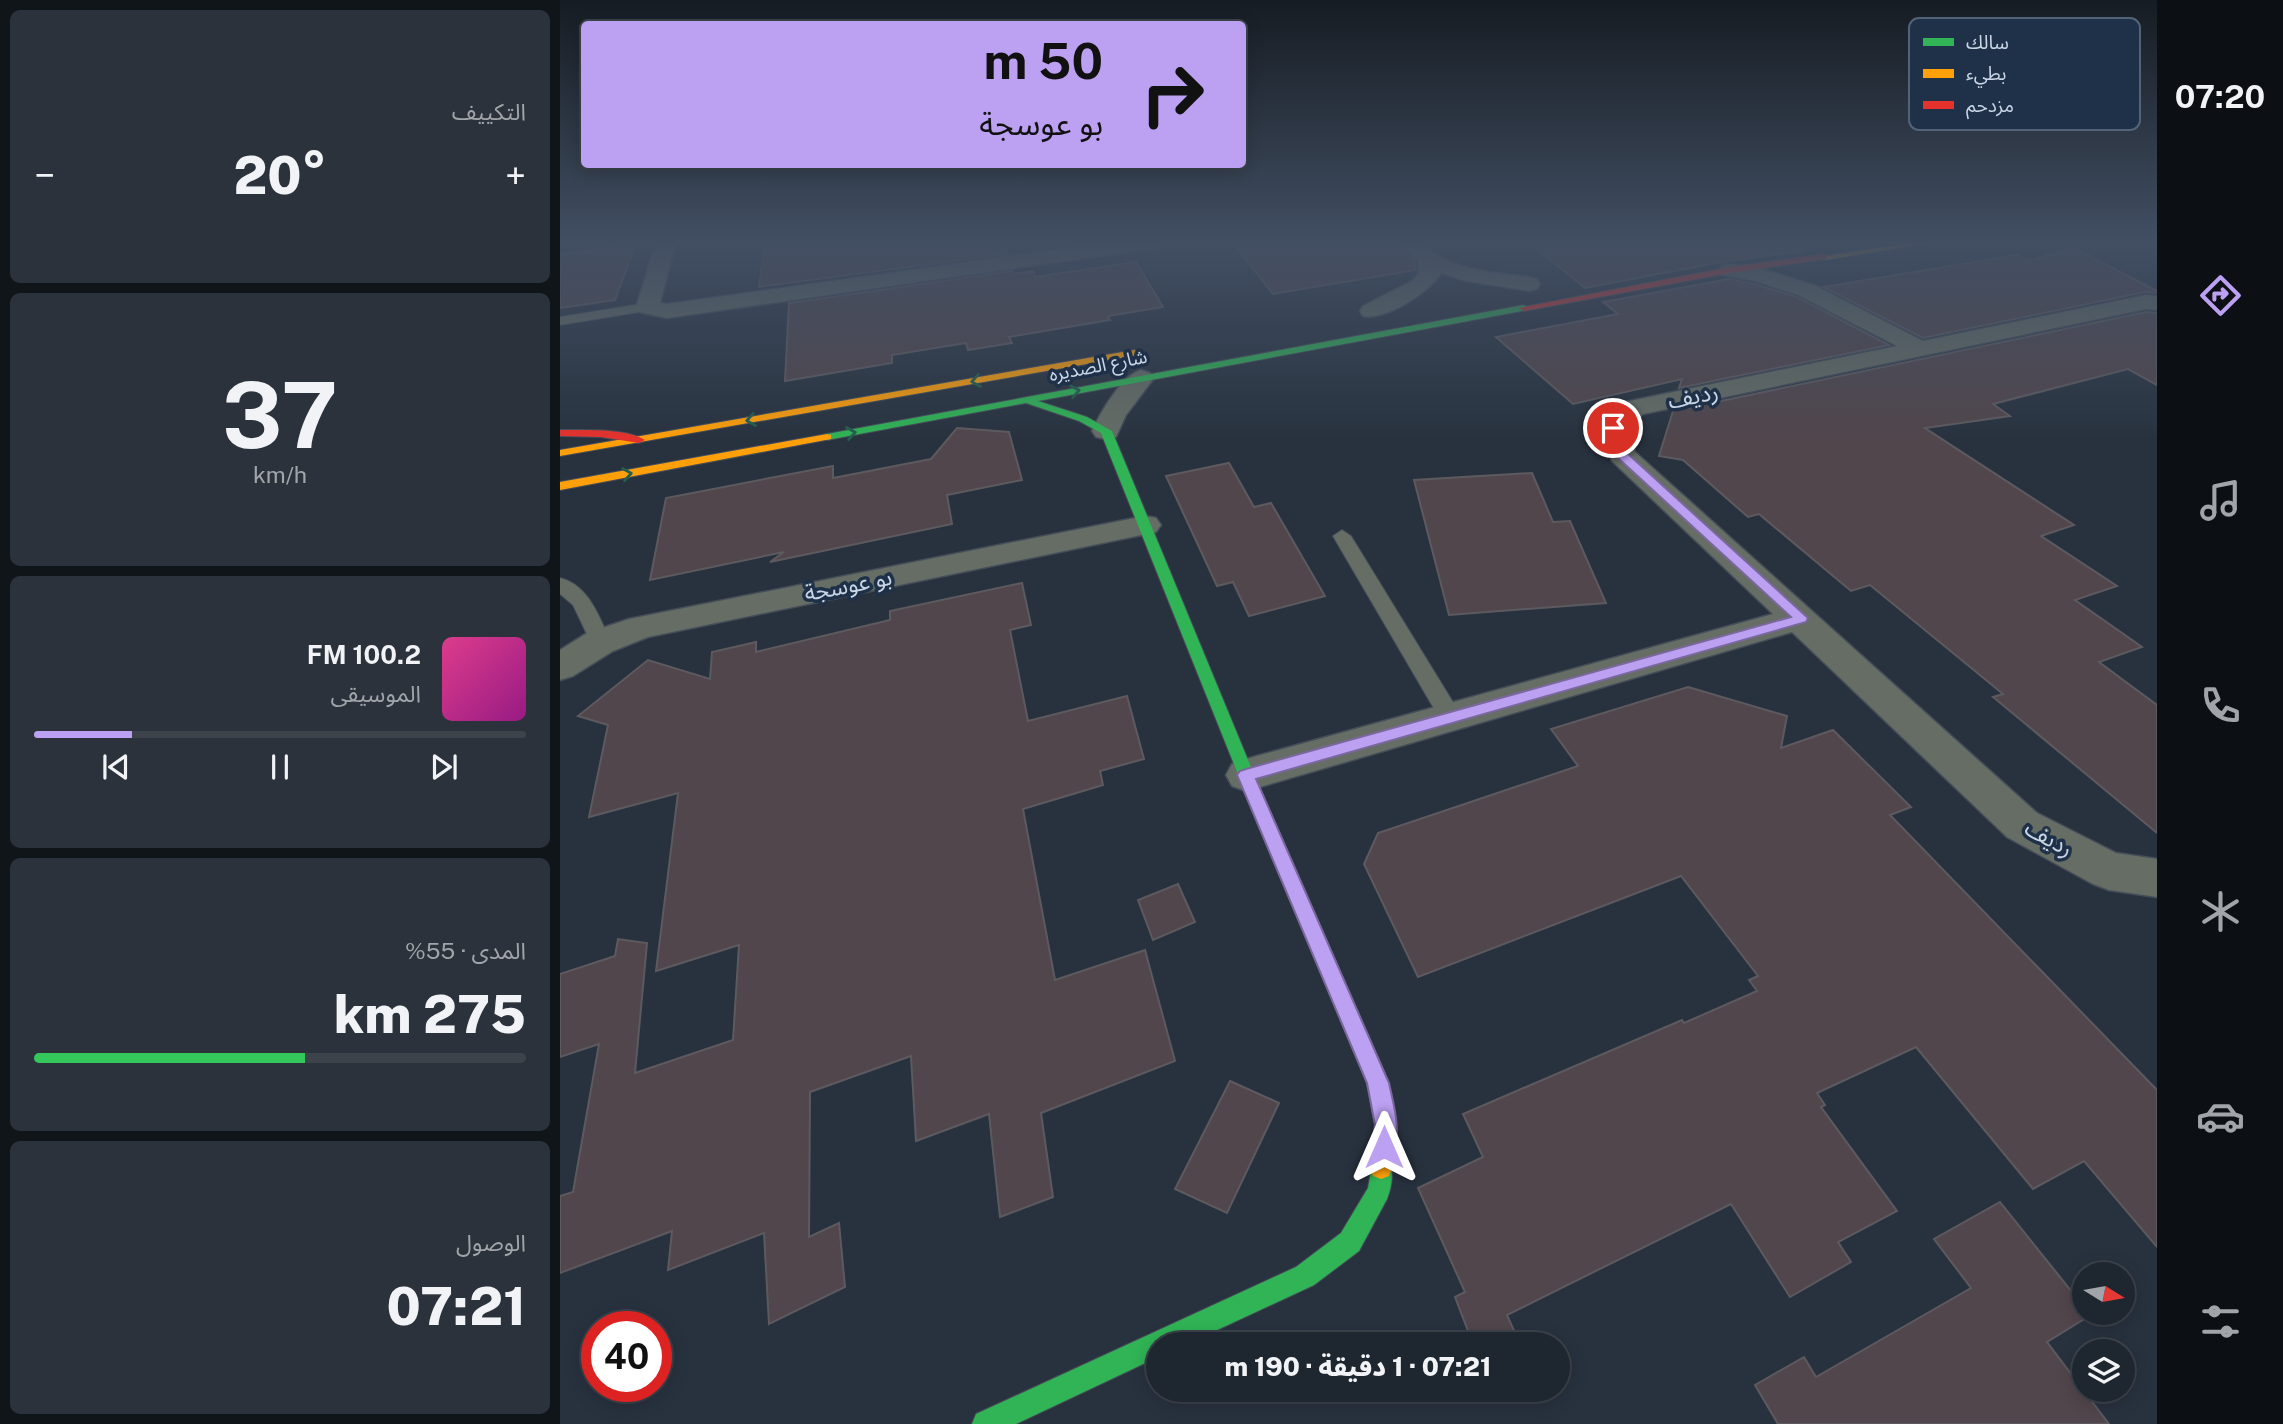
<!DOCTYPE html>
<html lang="ar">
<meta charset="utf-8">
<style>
:root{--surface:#1e262f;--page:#2b323b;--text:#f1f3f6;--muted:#a1a5aa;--line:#3c434b;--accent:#bca0f2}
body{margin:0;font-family:"Public Sans","Noto Sans Arabic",sans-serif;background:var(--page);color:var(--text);direction:rtl;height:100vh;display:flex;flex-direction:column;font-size:26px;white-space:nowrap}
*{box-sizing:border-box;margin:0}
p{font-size:23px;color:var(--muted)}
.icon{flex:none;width:38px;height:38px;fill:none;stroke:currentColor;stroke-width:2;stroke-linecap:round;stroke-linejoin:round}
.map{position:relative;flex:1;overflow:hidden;direction:ltr}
.panel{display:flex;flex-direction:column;gap:10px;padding:10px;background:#10151a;width:560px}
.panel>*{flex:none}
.top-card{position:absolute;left:21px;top:21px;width:665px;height:147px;border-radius:7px;box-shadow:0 4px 18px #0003,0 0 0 2px var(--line);direction:rtl;background:#bca0f2;color:#111;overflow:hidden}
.needle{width:46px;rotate:101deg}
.buttons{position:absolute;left:1512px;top:1262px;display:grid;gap:14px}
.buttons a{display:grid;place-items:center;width:63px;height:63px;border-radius:50%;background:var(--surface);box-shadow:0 4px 18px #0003,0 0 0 2px var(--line);font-size:35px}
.speed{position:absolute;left:21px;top:1311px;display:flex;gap:14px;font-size:35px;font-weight:700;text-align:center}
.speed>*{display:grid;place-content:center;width:91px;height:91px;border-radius:50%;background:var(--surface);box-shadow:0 4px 18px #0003,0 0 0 2px var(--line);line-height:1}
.speed .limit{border:10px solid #d22;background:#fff;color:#111}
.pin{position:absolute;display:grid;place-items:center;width:60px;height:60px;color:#fff;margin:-30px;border:4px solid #fff;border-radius:50%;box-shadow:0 2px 7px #0007}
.me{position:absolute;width:77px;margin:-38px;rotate:0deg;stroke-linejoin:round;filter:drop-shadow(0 0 5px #0008)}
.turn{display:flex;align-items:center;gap:24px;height:147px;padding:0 28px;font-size:32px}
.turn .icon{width:91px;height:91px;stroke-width:2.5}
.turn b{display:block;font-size:49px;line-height:60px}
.big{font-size:52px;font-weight:800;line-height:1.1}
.panel .tile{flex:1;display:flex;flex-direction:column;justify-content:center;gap:10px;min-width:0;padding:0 24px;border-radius:10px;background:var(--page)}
.panel .dial{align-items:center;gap:0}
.dial b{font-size:91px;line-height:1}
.song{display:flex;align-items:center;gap:21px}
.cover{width:84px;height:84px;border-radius:10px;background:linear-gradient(135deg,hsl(330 70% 55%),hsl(310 70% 35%))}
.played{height:7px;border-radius:4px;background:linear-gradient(90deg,var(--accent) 20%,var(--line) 20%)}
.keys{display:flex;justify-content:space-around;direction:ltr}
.heat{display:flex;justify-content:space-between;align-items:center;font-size:38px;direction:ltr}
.charge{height:10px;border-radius:5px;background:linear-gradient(90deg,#34c759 55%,var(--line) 0)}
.trip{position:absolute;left:586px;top:1332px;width:424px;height:70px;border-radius:35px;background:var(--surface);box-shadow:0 4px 18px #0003,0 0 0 2px var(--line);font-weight:800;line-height:70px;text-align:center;direction:rtl}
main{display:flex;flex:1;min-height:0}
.dock{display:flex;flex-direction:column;width:126px;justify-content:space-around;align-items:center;background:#0c0f13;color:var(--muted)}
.dock .icon{width:49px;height:49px}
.dock .on{color:var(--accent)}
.dock b{font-size:32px;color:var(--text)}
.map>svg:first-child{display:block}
.building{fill:#51464c;stroke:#5d5a5f;stroke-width:2}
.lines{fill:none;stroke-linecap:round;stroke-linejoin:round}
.lane-casing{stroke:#444d58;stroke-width:2}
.street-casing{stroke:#444d58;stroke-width:3}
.fast-casing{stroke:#444d58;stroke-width:2}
.slow-casing{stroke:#444d58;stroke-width:2}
.jam-casing{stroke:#444d58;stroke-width:2}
.lane{fill:#656d65;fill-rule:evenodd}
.street{fill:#656d65;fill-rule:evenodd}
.fast{fill:#30b455;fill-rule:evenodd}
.slow{fill:#ff9f0a;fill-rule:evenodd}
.jam{fill:#e5322d;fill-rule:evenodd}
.oneway{stroke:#245f4d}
.route{fill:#bca0f2;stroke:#7a689d;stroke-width:2}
.labels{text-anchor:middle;stroke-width:7;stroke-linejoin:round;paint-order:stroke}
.far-street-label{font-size:19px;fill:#cad6e5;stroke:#1e3149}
.street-label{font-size:23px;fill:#cad6e5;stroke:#1e3149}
.key{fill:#1e3149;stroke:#526378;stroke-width:2}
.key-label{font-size:19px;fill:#cad6e5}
</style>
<main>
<nav class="dock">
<b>07:20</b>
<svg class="icon on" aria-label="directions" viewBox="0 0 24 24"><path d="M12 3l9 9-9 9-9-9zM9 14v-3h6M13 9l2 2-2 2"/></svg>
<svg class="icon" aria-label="music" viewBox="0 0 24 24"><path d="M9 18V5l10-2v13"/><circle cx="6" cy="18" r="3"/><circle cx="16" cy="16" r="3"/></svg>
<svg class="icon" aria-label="phone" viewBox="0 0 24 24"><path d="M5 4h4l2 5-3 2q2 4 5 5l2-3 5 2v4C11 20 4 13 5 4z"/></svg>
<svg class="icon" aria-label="climate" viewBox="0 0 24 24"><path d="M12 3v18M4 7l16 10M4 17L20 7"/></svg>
<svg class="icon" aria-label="car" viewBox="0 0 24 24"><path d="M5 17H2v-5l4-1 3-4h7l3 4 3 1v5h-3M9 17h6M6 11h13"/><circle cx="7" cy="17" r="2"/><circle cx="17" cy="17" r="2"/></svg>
<svg class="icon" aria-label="filters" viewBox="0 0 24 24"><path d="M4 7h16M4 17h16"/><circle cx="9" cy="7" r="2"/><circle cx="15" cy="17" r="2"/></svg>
</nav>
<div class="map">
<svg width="1597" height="1424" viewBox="0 0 1597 1424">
<rect width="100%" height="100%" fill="#28323f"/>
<g class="building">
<polygon points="205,242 443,242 447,254 199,287"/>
<polygon points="710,242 837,242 855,263 856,270 713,294 676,247"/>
<polygon points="968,242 1245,242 1245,251 1162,262 1025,288"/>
<polygon points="76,244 55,300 0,308 0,254"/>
<polygon points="1514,248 1597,291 1597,293 1585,292 1363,338 1263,287 1457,255 1468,261"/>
<polygon points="576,262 603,307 548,316 550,320 449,337 452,343 408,350 406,343 332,355 332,363 225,381 229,303 452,271 453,274 473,271 475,277"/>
<polygon points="1169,279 1194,284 1237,297 1329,345 1119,388 1122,379 1013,404 936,337 1058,314 1043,302"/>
<polygon points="1586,312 1597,313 1597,385 1568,369 1433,404 1450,416 1365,428 1514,525 1481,536 1557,586 1515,600 1582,647 1539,662 1597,705 1597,833 1433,697 1443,694 1310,585 1291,591 1199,514 1188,517 1123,460 1099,456 1113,411"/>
<polygon points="397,428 449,432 462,480 387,495 392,524 210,562 224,552 90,580 106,498 273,466 273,478 371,459"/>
<polygon points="669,463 694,507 711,503 765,596 689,616 673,582 657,586 606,476"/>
<polygon points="972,473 993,522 1010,521 1046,603 889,615 854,480"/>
<polygon points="462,583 471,625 450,630 468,721 567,696 584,759 540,771 543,785 463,809 495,980 585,950 615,1061 481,1113 493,1197 440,1217 429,1114 356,1141 351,1056 250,1092 249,1237 279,1223 285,1287 209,1324 204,1233 108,1270 112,1231 0,1273 0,1196 13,1192 39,1044 0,1057 0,974 55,956 58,939 87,943 75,1073 173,1040 179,945 96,971 118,793 29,817 48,725 18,716 88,660 150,679 152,652 196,642 196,652 330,620 330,611"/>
<polygon points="1128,687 1227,716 1221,748 1273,730 1351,807 1330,815 1597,1090 1597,1247 1524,1161 1473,1189 1356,1047 1257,1093 1265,1105 1261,1107 1337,1211 1278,1242 1291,1262 1230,1297 1171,1204 947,1315 960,1344 913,1344 895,1297 905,1292 858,1188 923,1157 903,1114 1122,1020 1124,1023 1197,991 1189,980 1198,976 1121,876 858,977 804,864 818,833 1018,766 991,729"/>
<polygon points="618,884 635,922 593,940 578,900"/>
<polygon points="670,1081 719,1103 667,1213 615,1189"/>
<polygon points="1440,1202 1524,1307 1524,1312 1531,1315 1487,1342 1549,1424 1218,1424 1195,1385 1244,1357 1256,1377 1411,1288 1374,1239"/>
</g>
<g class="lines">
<defs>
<g id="lane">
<polygon points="87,303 94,307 92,310 0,325 0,317"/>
<polygon points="782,530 791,536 899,712 902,718 899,724 891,726 883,724 773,536"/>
<path d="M 0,578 C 29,585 39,617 51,642 L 47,647 L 40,649 L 33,647 L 13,605 L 0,594 Z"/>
</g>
<g id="street">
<polygon points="96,242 116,242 100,303 107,304 552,242 606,242 603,246 596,248 107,318 79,312 76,307"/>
<path d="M 840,242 L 861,242 C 890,271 931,272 969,277 L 977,279 L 980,284 L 977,289 L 969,291 L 906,281 L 881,273 C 871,292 824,321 803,316 L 800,311 L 803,306 L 852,281 L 859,273 L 858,262 Z"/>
<polygon points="1170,264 1205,270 1254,285 1363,341 1586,295 1597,296 1597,310 1586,309 1083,414 1067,429 1075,452 1477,813 1556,853 1597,859 1597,897 1549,890 1533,884 1447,837 1232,632 686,791 672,786 666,775 672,764 686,759 1213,614 1052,461 1039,428 1065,402 1337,346 1238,295 1195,281 1162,275 1159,270 1162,265"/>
<path d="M 581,370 L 590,373 L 594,378 L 566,415 L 556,437 L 546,439 L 536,437 L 532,431 C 540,413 562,375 581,370 Z"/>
<polygon points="585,516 596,518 601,525 596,532 88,637 53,651 13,676 0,680 0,650 27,633 69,619"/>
</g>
<g id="fast">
<polygon points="964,305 969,308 967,310 478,401 527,417 552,431 700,789 698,794 686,794 684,789 541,433 519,421 466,403 267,440 261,437 267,434"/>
<path d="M 821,1157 L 829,1160 C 834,1172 832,1187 827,1199 L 799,1251 L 754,1285 L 627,1344 L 598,1344 L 598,1357 L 456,1424 L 412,1424 L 416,1414 L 736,1267 L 781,1233 L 808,1188 L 813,1160 Z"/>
</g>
<g id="slow">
<polygon points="1356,242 1379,242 1264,260 1260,257"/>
<polygon points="574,350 578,351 578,355 0,456 0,450"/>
<polygon points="267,434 271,435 271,439 0,490 0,482"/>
<path d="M 692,782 L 698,784 L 700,789 L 829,1083 C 835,1114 842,1146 829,1176 L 821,1179 L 813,1176 L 810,1168 L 815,1125 L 807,1083 L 684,789 L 686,784 Z"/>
</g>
<g id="jam">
<polygon points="1264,254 1267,255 1267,259 1170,273 964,311 959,308 1170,267"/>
<path d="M 0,430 C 22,430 67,428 85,440 L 79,443 L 41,437 L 0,436 Z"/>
</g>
</defs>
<use href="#lane" class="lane-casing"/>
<use href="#street" class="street-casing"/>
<use href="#fast" class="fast-casing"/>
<use href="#slow" class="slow-casing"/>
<use href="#jam" class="jam-casing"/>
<use href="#lane" class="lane"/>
<use href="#street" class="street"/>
<use href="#fast" class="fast"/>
<use href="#slow" class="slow"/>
<use href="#jam" class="jam"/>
</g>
<defs><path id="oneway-chevron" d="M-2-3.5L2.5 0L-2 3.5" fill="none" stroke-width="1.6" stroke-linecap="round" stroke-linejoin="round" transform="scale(1.75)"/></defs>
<g class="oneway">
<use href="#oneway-chevron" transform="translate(416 381) rotate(170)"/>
<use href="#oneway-chevron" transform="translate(515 391) rotate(-11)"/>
<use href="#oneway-chevron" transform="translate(191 420) rotate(170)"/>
<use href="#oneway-chevron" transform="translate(291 433) rotate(-10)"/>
<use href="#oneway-chevron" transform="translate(67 474) rotate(-10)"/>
</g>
<linearGradient id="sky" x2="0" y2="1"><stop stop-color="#161c23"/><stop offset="0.55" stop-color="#424f63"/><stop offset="1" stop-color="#424f63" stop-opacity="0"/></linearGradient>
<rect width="1597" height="441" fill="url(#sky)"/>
<path class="route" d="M 1049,425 L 1058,428 L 1068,454 L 1248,618 L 1246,622 L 696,779 L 829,1083 C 834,1107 842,1131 832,1155 L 824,1159 L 816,1155 L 812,1147 L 815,1125 L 807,1083 L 677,775 L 680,771 L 686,769 L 1231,617 L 1058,458 L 1047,428 Z"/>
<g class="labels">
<g class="far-street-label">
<text transform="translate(538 365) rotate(-11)" y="7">شارع الصديره</text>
</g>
<g class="street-label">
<text transform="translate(1133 396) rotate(-12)" y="8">رديف</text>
<text transform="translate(288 585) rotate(-11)" y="8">بو عوسجة</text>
<text transform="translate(1489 838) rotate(29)" y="8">رديف</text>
</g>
</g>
<rect x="1349" y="18" width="231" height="112" rx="10" class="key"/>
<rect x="1363" y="38" width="31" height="8" fill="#30b455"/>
<rect x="1363" y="69" width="31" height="9" fill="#ff9f0a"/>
<rect x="1363" y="101" width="31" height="8" fill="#e5322d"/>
<g class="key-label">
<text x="1406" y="49">سالك</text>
<text x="1406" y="80">بطيء</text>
<text x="1406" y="112">مزدحم</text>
</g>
</svg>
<div class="buttons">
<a><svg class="needle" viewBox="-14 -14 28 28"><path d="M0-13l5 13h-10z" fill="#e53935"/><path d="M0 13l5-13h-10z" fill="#a1a5aa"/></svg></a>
<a><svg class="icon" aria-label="layers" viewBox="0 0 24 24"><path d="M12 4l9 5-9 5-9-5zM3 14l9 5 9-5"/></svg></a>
</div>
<div class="speed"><div class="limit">40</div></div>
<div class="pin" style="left:1053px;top:428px;background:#d93025"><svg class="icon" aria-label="arrive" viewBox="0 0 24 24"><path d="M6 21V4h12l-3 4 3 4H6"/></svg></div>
<svg class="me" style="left:824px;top:1147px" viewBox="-20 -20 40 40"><path d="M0-17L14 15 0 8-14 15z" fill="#bca0f2" stroke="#fff" stroke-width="4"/></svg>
<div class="trip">07:21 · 1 دقيقة · 190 m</div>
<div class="top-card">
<div class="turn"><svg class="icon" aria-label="right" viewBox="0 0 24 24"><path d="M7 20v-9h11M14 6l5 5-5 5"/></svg><div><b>50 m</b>بو عوسجة</div></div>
</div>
</div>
<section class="panel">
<div class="tile"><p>التكييف</p>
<div class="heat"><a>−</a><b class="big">20°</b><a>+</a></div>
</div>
<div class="tile dial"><b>37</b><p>km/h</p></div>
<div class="tile">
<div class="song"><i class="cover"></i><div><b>100.2 FM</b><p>الموسيقى</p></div></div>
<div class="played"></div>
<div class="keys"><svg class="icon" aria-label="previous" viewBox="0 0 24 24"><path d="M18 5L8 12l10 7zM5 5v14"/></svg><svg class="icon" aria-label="pause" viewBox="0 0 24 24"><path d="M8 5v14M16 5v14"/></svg><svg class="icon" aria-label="next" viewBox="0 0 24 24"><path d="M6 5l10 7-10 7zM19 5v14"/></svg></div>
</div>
<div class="tile"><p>المدى · 55%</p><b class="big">275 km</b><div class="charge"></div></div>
<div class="tile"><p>الوصول</p><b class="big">07:21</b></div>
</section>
</main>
